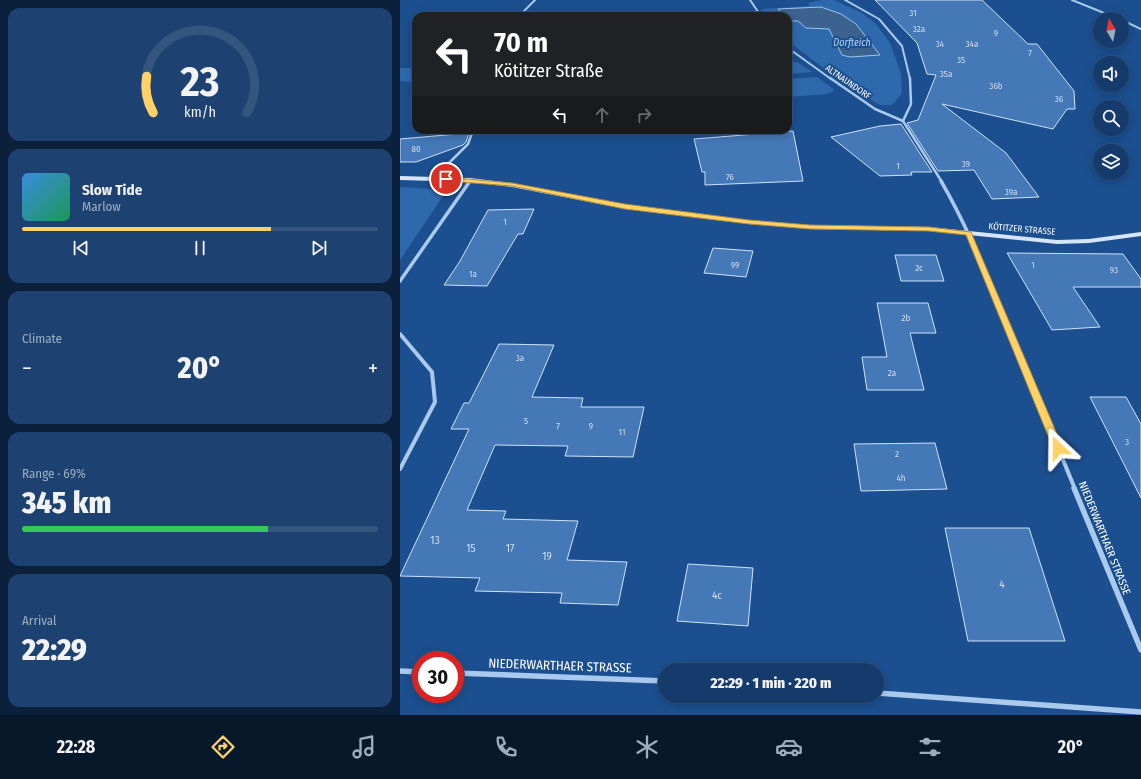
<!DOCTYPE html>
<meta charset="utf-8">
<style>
:root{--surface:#143b6b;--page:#1d4271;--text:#f1f3f6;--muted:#9dadc1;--line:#33557e;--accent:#ffd166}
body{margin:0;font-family:"Fira Sans Condensed",sans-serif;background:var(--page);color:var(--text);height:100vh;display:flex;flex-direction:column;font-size:15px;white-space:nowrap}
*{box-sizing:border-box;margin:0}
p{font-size:13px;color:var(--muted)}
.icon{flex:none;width:22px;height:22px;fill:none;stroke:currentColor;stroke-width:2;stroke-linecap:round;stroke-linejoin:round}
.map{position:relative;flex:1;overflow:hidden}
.details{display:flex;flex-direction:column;gap:8px;padding:8px;background:#0b203b;width:400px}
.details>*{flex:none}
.top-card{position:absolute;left:12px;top:12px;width:380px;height:122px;border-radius:12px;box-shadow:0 2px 10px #0003,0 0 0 1px var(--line);background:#202124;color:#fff;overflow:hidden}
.needle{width:26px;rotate:350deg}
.buttons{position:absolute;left:693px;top:12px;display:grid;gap:8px}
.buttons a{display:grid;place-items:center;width:36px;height:36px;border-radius:50%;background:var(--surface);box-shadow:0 2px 10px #0003,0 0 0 1px var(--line);font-size:20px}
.speed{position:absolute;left:12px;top:651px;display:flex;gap:8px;font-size:20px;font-weight:700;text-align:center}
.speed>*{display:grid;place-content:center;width:52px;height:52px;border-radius:50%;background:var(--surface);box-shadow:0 2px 10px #0003,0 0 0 1px var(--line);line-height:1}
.speed .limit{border:6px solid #d22;background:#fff;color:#111}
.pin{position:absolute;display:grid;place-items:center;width:34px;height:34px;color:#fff;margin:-17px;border:2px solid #fff;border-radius:50%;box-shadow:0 1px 4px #0007}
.me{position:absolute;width:44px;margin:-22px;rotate:337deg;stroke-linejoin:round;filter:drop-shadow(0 0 3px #0008)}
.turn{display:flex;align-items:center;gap:14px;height:84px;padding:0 16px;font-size:18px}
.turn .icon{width:52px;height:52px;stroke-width:2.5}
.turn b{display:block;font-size:28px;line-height:34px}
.lanes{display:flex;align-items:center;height:38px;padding:0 16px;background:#0003;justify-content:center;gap:20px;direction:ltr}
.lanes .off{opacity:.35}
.big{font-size:30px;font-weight:800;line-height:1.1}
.details .card{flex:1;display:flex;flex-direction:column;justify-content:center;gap:6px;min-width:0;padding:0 14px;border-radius:12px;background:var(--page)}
.details .dial{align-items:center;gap:0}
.dial svg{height:104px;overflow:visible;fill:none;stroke:var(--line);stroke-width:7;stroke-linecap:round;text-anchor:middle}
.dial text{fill:var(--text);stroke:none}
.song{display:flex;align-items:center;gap:12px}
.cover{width:48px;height:48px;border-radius:6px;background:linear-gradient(135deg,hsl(210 70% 55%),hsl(150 70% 35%))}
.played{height:4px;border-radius:2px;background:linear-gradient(90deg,var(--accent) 70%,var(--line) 70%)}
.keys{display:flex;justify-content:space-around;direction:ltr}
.heat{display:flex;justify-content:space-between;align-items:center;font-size:22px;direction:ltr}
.charge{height:6px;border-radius:3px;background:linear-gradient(90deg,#34c759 69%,var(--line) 0)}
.trip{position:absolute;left:258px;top:663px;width:226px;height:40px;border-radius:20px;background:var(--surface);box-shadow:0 2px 10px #0003,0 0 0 1px var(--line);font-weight:800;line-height:40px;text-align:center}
.tab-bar{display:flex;height:64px;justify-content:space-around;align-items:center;background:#08182b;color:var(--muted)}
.tab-bar .icon{width:28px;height:28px}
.tab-bar .active{color:var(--accent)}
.tab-bar b{font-size:18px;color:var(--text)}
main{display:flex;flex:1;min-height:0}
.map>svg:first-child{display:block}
.green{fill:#2e69ad}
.water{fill:#3c6290;stroke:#9cc4f0}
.building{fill:#4478b7;stroke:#cfe3fa}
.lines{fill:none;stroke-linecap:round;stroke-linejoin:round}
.street-far4{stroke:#a9c9ee;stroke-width:2}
.street-far3{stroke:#a9c9ee;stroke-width:2.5}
.street-far2{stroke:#a9c9ee;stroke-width:3.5}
.street-far1{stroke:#a9c9ee;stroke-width:4}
.street{stroke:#a9c9ee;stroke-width:5.5}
.secondary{fill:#d6e6fa;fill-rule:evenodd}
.route{fill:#ffd166;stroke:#a68842}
.labels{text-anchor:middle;stroke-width:4;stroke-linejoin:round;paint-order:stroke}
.number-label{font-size:9px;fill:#d0dded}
.far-street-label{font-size:9px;fill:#fff;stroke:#1b4f8f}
.far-water-label{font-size:10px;font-style:italic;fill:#b5d3f5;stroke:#1b4f8f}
.street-label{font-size:11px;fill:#fff;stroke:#1b4f8f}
.near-number-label{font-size:11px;fill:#d0dded}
.near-street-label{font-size:13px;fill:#fff;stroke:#1b4f8f}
</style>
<main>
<section class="details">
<div class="card dial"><svg viewBox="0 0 100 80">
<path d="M14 69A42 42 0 1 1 86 69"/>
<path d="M14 69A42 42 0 0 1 9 41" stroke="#ffd166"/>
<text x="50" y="56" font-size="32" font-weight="700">23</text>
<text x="50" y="72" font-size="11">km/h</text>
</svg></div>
<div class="card">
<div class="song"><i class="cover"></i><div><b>Slow Tide</b><p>Marlow</p></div></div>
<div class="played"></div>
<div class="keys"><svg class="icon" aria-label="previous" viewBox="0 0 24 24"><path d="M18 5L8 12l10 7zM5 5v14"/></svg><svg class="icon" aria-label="pause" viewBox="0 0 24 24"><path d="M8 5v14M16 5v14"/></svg><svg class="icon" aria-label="next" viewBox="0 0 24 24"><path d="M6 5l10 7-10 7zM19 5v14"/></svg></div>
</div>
<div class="card"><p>Climate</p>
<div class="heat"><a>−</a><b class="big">20°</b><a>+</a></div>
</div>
<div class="card"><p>Range · 69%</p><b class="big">345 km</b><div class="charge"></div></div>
<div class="card"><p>Arrival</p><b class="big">22:29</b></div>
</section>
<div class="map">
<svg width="741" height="715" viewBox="0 0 741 715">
<rect width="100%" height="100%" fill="#1b4f8f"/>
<g class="green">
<polygon points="422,0 434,0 462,13 475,23 490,43 501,73 502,93 495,102 491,105 480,105 443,83 388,41 388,16 366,16 361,9 410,6 408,3"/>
<polygon points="388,62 397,62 412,72 388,74"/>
<polygon points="0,68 16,68 16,82 0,81"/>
<polygon points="417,77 433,89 434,91 427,94 388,97 388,79"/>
<polygon points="0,187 47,190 0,260"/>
</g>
<polygon class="water" points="421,7 441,14 456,24 480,55 450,57 442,55 429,29 406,28 398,21 389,21 388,16 384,16 378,9"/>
<g class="building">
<polygon points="475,0 582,0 628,44 637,44 674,91 675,109 667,109 653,129 542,104 606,153 639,197 592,199 574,170 538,171 507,123 518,120 536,75 527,74 517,43"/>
<polygon points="501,124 532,172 511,172 512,175 480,176 431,137 480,126"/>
<polygon points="393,131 403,181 305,185 305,172 302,172 294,139"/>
<polygon points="69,133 66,142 63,145 16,162 0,162 0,139"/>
<polygon points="134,209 123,234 118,234 87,286 44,285 60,261 88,210"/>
<polygon points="313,248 353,251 346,277 304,273"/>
<polygon points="607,253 723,254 741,279 741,287 673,287 700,327 652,330"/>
<polygon points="495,255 536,255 544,281 501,281"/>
<polygon points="477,303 528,303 536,333 510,333 524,390 467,390 462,357 487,357"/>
<polygon points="99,344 154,345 132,397 183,398 181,407 244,407 233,457 165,456 168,446 95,445 67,510 106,511 103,519 178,521 167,560 227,562 218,605 160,603 162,593 75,591 80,578 0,576 69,429 51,429 64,403 69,403"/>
<polygon points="690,397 726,397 741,424 741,498"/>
<polygon points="535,443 547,489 461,491 454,444"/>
<polygon points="545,528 629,528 665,641 568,641"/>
<polygon points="288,564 353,568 348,626 277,621"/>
</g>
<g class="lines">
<g class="street-far4">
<polyline points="350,0 361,16"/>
<polyline points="445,0 479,19 502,46 510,79"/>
<polyline points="672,0 719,19"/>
<polyline points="119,16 135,0"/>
<polyline points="722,20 741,29"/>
<polyline points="388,48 431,79"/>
</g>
<g class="street-far3">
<polyline points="430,78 475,109 503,121 542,182"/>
<polyline points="503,121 511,104 510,78"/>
<polyline points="34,178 68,144 73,130"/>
<polyline points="69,182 70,180"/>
</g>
<g class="street-far2">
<path d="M 541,181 C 566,224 584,269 603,315"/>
<polyline points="0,281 70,181"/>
</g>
<g class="street-far1">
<polyline points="603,314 675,489"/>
<polyline points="0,334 32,372 35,402 0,469"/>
</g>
<g class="street">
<polyline points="674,488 741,650"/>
<polyline points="0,671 21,672"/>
<polyline points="55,673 265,681"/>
<polyline points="477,693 741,712"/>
</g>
<polygon class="secondary" points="0,176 70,178 112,183 225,205 349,220 410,225 529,227 657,240 689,239 741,232 741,236 689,243 657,244 529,231 410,229 349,224 225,209 112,187 70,182 0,180"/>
</g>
<polygon class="route" points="44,177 112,183 225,204 349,220 410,225 529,227 571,232 663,448 661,451 654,451 653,448 566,235 529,231 410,229 349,224 225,209 112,186 46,181 43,179"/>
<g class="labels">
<g class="number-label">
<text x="513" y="16">31</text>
<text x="519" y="32">32a</text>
<text x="596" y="36">9</text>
<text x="540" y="47">34</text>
<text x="572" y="47">34a</text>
<text x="630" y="56">7</text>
<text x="561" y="63">35</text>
<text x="546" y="77">35a</text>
<text x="596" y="89">36b</text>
<text x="659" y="102">36</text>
<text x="16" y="152">80</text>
<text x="566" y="167">39</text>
<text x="498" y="169">1</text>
<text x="330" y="180">76</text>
<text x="611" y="195">39a</text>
<text x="105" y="225">1</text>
<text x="335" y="268">99</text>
<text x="633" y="268">1</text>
<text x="519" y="271">2c</text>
<text x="714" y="273">93</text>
<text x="73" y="277">1a</text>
<text x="506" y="321">2b</text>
<text x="120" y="361">3a</text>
<text x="492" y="376">2a</text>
<text x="126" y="424">5</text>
<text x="158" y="429">7</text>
<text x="191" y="429">9</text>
<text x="222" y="435">11</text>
<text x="727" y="445">3</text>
<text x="497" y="457">2</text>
<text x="501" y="481">4h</text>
</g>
<g class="far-street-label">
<text transform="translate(448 82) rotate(35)" y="3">ALTNAUNDORF</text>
<text transform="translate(622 229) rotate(5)" y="3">KÖTITZER STRASSE</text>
</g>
<g class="far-water-label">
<text x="452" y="46">Dorfteich</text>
</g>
<g class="street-label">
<text transform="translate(705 538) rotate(68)" y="4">NIEDERWARTHAER STRASSE</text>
</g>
<g class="near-number-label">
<text x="35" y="544">13</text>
<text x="71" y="552">15</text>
<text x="110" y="552">17</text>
<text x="147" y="560">19</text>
<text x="602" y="588">4</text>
<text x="317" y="599">4c</text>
</g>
<g class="near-street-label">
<text transform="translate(160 665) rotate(2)" y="5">NIEDERWARTHAER STRASSE</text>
</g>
</g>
</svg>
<div class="buttons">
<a><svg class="needle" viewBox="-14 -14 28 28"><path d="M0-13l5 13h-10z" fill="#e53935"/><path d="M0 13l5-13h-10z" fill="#9dadc1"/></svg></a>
<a><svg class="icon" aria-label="sound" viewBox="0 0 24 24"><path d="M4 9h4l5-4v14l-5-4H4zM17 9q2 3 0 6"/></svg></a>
<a><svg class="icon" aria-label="search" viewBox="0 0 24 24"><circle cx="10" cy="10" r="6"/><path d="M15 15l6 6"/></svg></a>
<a><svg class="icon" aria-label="layers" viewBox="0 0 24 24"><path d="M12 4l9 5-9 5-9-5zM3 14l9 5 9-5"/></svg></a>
</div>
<div class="speed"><div class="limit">30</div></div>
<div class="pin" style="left:46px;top:179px;background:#d93025"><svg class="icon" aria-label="arrive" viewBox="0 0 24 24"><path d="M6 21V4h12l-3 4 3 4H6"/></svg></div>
<svg class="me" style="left:658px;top:448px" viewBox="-20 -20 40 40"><path d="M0-17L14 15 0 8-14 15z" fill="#ffd166" stroke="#fff" stroke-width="4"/></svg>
<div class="trip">22:29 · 1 min · 220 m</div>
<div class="top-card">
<div class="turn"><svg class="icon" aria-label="left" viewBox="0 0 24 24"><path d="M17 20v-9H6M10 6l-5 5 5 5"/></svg><div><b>70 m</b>Kötitzer Straße</div></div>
<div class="lanes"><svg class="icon" aria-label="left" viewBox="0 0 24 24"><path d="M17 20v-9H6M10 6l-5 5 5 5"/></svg><svg class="icon off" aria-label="ahead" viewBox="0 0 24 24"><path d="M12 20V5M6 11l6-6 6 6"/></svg><svg class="icon off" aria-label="right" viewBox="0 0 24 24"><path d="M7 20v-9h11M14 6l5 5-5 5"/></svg></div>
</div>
</div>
</main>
<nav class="tab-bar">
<b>22:28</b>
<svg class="icon active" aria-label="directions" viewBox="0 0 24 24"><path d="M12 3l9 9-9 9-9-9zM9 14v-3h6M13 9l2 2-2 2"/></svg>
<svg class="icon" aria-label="music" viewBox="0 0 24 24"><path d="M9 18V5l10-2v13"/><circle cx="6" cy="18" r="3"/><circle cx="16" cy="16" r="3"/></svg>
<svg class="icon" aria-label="phone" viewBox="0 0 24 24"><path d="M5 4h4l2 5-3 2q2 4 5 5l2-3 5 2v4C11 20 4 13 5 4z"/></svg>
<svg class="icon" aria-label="climate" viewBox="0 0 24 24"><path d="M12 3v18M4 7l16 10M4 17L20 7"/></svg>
<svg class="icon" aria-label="car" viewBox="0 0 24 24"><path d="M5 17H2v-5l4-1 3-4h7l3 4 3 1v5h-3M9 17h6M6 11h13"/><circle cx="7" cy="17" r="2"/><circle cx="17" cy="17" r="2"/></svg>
<svg class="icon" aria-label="filters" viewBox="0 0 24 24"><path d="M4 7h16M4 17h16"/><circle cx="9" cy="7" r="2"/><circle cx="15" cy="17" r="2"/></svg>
<b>20°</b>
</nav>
